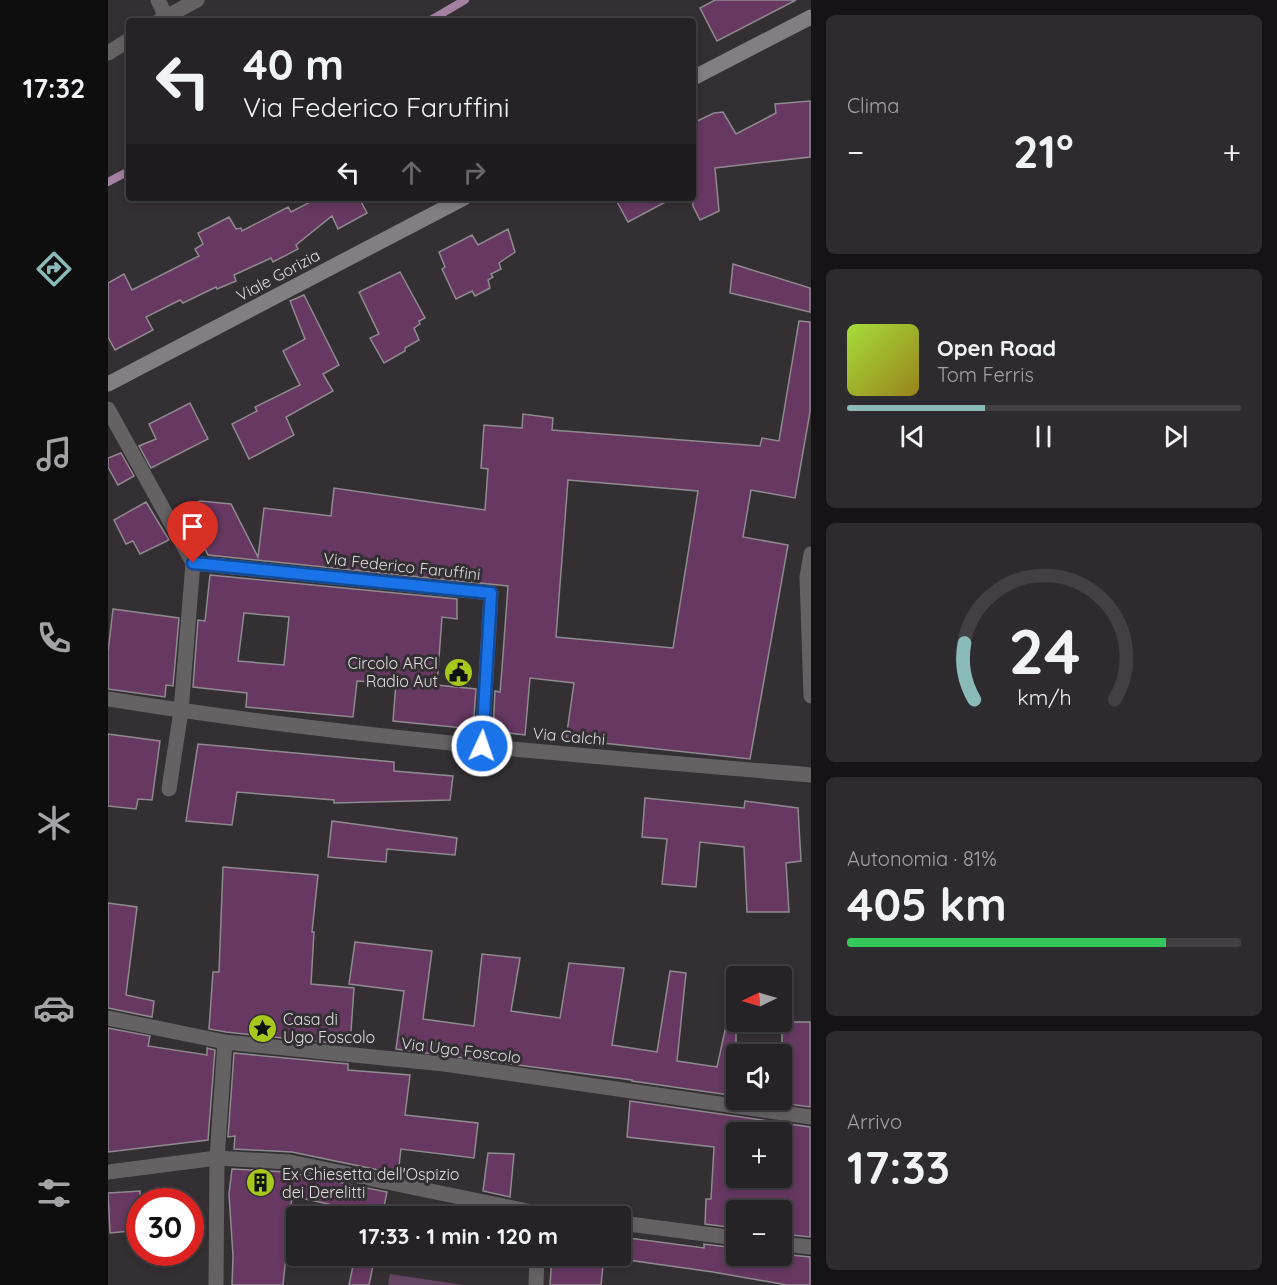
<!DOCTYPE html>
<html lang="it">
<meta charset="utf-8">
<style>
:root{--surface:#262326;--page:#2e2b2e;--text:#f1f3f6;--muted:#a4a4a7;--line:#424043;--accent:#8bbbb9}
body{margin:0;font-family:Quicksand,sans-serif;background:var(--page);color:var(--text);height:100vh;display:flex;flex-direction:column;font-size:22px;white-space:nowrap}
*{box-sizing:border-box;margin:0}
p{font-size:20px;color:var(--muted)}
.icon{flex:none;width:33px;height:33px;fill:none;stroke:currentColor;stroke-width:2;stroke-linecap:round;stroke-linejoin:round}
.map{position:relative;flex:1;overflow:hidden}
.side{display:flex;flex-direction:column;gap:15px;padding:15px;background:#151315;width:466px}
.side>*{flex:none}
.top-card{position:absolute;left:18px;top:18px;width:570px;height:183px;border-radius:6px;box-shadow:0 3px 9px #0003,0 0 0 2px var(--line);background:#262326;color:var(--text);overflow:hidden}
.needle{width:39px;rotate:265deg}
.tools{position:absolute;left:618px;top:966px;display:grid;gap:12px}
.tools a{display:grid;place-items:center;width:66px;height:66px;border-radius:6px;background:var(--surface);box-shadow:0 3px 9px #0003,0 0 0 2px var(--line);font-size:30px}
.speed{position:absolute;left:18px;top:1188px;display:flex;gap:12px;font-size:30px;font-weight:700;text-align:center}
.speed>*{display:grid;place-content:center;width:78px;height:78px;border-radius:50%;background:var(--surface);box-shadow:0 3px 9px #0003,0 0 0 2px var(--line);line-height:1}
.speed .limit{border:9px solid #d22;background:#fff;color:#111}
.pin{position:absolute;display:grid;place-items:center;width:51px;height:51px;color:#fff;margin:-62px -26px;border-radius:50% 50% 50% 0;rotate:-45deg;box-shadow:0 0 6px #0007}
.pin .icon{rotate:45deg}
.me{position:absolute;width:66px;margin:-33px;rotate:3deg;stroke-linejoin:round;filter:drop-shadow(0 0 4px #0008)}
.turn{display:flex;align-items:center;gap:21px;height:126px;padding:0 18px;font-size:27px}
.turn .icon{width:78px;height:78px;stroke-width:2.5}
.turn b{display:block;font-size:42px;line-height:51px}
.lanes{display:flex;align-items:center;height:57px;padding:0 18px;background:#0003;justify-content:center;gap:30px;direction:ltr}
.lanes .off{opacity:.35}
.big{font-size:45px;font-weight:700;line-height:1.1}
.side .tile{flex:1;display:flex;flex-direction:column;justify-content:center;gap:9px;min-width:0;padding:0 21px;border-radius:9px;background:var(--page)}
.side .dial{align-items:center;gap:0}
.dial svg{height:156px;overflow:visible;fill:none;stroke:var(--line);stroke-width:7;stroke-linecap:round;text-anchor:middle}
.dial text{fill:var(--text);stroke:none}
.song{display:flex;align-items:center;gap:18px}
.cover{width:72px;height:72px;border-radius:9px;background:linear-gradient(135deg,hsl(80 70% 55%),hsl(50 70% 35%))}
.played{height:6px;border-radius:3px;background:linear-gradient(90deg,var(--accent) 35%,var(--line) 35%)}
.keys{display:flex;justify-content:space-around;direction:ltr}
.heat{display:flex;justify-content:space-between;align-items:center;font-size:33px;direction:ltr}
.charge{height:9px;border-radius:4px;background:linear-gradient(90deg,#34c759 81%,var(--line) 0)}
.trip{position:absolute;left:178px;top:1206px;width:345px;height:60px;border-radius:6px;background:var(--surface);box-shadow:0 3px 9px #0003,0 0 0 2px var(--line);font-weight:700;line-height:60px;text-align:center}
main{display:flex;flex:1;min-height:0}
.tab-bar{display:flex;flex-direction:column;width:108px;justify-content:space-around;align-items:center;background:#0f0e0f;color:var(--muted)}
.tab-bar .icon{width:42px;height:42px}
.tab-bar .current{color:var(--accent)}
.tab-bar b{font-size:27px;color:var(--text)}
.map>svg:first-child{display:block}
.green{fill:#654561}
.lines{fill:none;stroke-linecap:round;stroke-linejoin:round}
.stream{stroke:#a481a0;stroke-width:8}
.building{fill:#663862;stroke:#8f8a8f;stroke-width:1.5;fill-rule:evenodd}
.street{stroke:#656264;stroke-width:15}
.secondary{stroke:#827e81;stroke-width:15}
.route-casing{stroke:#114b97;stroke-width:15}
.route{stroke:#1a73e8;stroke-width:10}
.labels{text-anchor:middle;stroke-width:6;stroke-linejoin:round;paint-order:stroke}
.street-label{font-size:16px;fill:#dfdcde;stroke:#332f33}
.poi-label{font-size:16px;fill:#dfdcde;stroke:#332f33;text-anchor:start}
</style>
<main>
<nav class="tab-bar">
<b>17:32</b>
<svg class="icon current" aria-label="directions" viewBox="0 0 24 24"><path d="M12 3l9 9-9 9-9-9zM9 14v-3h6M13 9l2 2-2 2"/></svg>
<svg class="icon" aria-label="music" viewBox="0 0 24 24"><path d="M9 18V5l10-2v13"/><circle cx="6" cy="18" r="3"/><circle cx="16" cy="16" r="3"/></svg>
<svg class="icon" aria-label="phone" viewBox="0 0 24 24"><path d="M5 4h4l2 5-3 2q2 4 5 5l2-3 5 2v4C11 20 4 13 5 4z"/></svg>
<svg class="icon" aria-label="climate" viewBox="0 0 24 24"><path d="M12 3v18M4 7l16 10M4 17L20 7"/></svg>
<svg class="icon" aria-label="car" viewBox="0 0 24 24"><path d="M5 17H2v-5l4-1 3-4h7l3 4 3 1v5h-3M9 17h6M6 11h13"/><circle cx="7" cy="17" r="2"/><circle cx="17" cy="17" r="2"/></svg>
<svg class="icon" aria-label="filters" viewBox="0 0 24 24"><path d="M4 7h16M4 17h16"/><circle cx="9" cy="7" r="2"/><circle cx="15" cy="17" r="2"/></svg>
</nav>
<div class="map">
<svg width="703" height="1285" viewBox="0 0 703 1285">
<rect width="100%" height="100%" fill="#332f33"/>
<polygon class="green" points="282,1274 356,1285 280,1285"/>
<g class="lines">
<g class="stream">
<polyline points="321,21 357,0"/>
<polyline points="0,182 21,171"/>
</g>
</g>
<g class="building">
<polygon points="607,0 688,0 609,41 592,8"/>
<polygon points="702,101 702,157 607,168 611,211 592,220 585,206 585,123 606,113 615,112 628,134 668,113 667,104"/>
<polygon points="210,198 251,198 259,213 230,229 224,216 188,245 190,249 165,262 163,258 126,275 128,281 109,289 108,287 75,303 72,300 38,317 45,330 7,350 0,337 0,283 16,274 24,290 91,256 87,249 95,244 90,233 121,217 128,229 133,228 134,231 180,207 183,212"/>
<polygon points="507,198 565,198 520,222"/>
<polygon points="400,229 407,252 391,263 393,269 383,274 385,277 380,280 382,288 367,296 364,291 348,299 334,269 337,267 331,252 364,235 370,245"/>
<polygon points="625,264 702,288 702,312 622,293"/>
<polygon points="292,272 317,318 311,321 312,324 306,328 311,340 297,348 297,351 276,363 262,338 271,334 251,292"/>
<polygon points="196,295 231,365 215,374 225,391 178,417 186,435 141,459 124,424 149,411 147,407 192,385 175,351 197,339 182,301"/>
<path d="M 691,321 L 702,322 L 702,412 L 687,498 L 643,490 L 635,537 L 680,545 L 642,759 L 458,739 L 466,683 L 422,678 L 417,735 L 385,731 L 387,691 L 392,692 L 394,668 L 400,586 L 100,555 L 87,528 L 79,532 L 68,512 L 92,501 L 123,504 L 150,557 L 156,508 L 223,516 L 226,488 L 377,510 L 380,469 L 373,468 L 376,425 L 414,428 L 415,414 L 445,418 L 444,430 L 652,446 L 654,438 L 671,441 ZM 460,480 L 590,491 L 565,648 L 448,637 Z"/>
<polygon points="82,403 100,439 43,468 31,446 48,439 41,424"/>
<polygon points="13,453 26,476 10,485 0,467 0,458"/>
<polygon points="38,502 61,540 32,554 25,541 18,544 6,520"/>
<path d="M 102,575 L 349,599 L 349,619 L 334,617 L 329,685 L 368,689 L 365,729 L 285,721 L 288,683 L 249,681 L 245,717 L 138,707 L 139,693 L 85,687 L 90,620 L 97,621 ZM 136,613 L 181,617 L 176,665 L 130,661 Z"/>
<polygon points="5,609 71,618 65,686 58,685 57,697 0,689 0,652"/>
<polygon points="0,734 52,741 44,800 30,799 28,809 0,806"/>
<polygon points="90,744 286,762 286,771 345,776 342,800 226,803 226,800 129,792 124,825 78,821"/>
<polygon points="537,798 636,808 637,801 690,808 693,861 678,863 681,912 639,912 636,847 592,842 588,887 554,884 559,839 534,837"/>
<polygon points="224,821 349,838 347,855 279,849 278,862 220,857"/>
<polygon points="115,867 210,875 204,932 206,932 203,984 246,988 242,1045 118,1032 101,1029 105,972 111,972"/>
<polygon points="0,903 29,907 18,995 46,1001 44,1017 0,1008"/>
<polygon points="247,942 324,951 315,1019 366,1026 374,954 412,958 403,1011 452,1018 461,963 516,968 504,1045 549,1052 562,971 578,973 569,1061 609,1067 620,1017 628,1018 628,1096 524,1081 524,1080 288,1049 296,991 241,984"/>
<polygon points="674,1022 702,1022 702,1107 650,1100 674,1100"/>
<polygon points="0,1028 42,1036 40,1046 99,1055 99,1048 107,1050 100,1140 0,1152"/>
<polygon points="126,1053 240,1064 240,1070 302,1075 297,1115 370,1123 366,1158 293,1149 290,1174 184,1152 126,1149 127,1136 120,1137"/>
<path d="M 522,1101 L 702,1127 L 702,1237 L 674,1234 L 674,1210 L 628,1210 L 628,1228 L 597,1224 L 598,1199 L 603,1199 L 606,1147 L 519,1137 ZM 628,1132 L 674,1132 L 674,1184 L 629,1187 Z"/>
<polygon points="380,1153 406,1154 402,1197 375,1191"/>
<polygon points="124,1169 181,1172 279,1192 274,1216 242,1216 243,1209 184,1196 175,1285 124,1285 125,1256 121,1194"/>
<polygon points="32,1191 32,1230 2,1233 0,1193"/>
<polygon points="513,1237 596,1248 596,1244 628,1248 628,1256 674,1256 674,1254 702,1257 702,1285 679,1285 605,1272 513,1259"/>
<polygon points="247,1256 267,1256 261,1285 241,1285"/>
<polygon points="444,1256 496,1256 493,1285 442,1285"/>
</g>
<g class="lines">
<g class="street">
<polyline points="50,0 58,17"/>
<polyline points="51,21 89,0"/>
<polyline points="0,53 21,40"/>
<polyline points="0,409 85,563 73,711 61,789"/>
<polyline points="703,554 699,577 703,696"/>
<polyline points="85,563 383,593 374,746"/>
<path d="M 0,699 C 233,737 468,755 703,775"/>
<polyline points="0,1018 117,1042 336,1064 703,1117"/>
<polyline points="0,1172 109,1158 182,1162 429,1213 460,1216"/>
<polyline points="513,1223 628,1238"/>
<polyline points="674,1244 703,1247"/>
<polyline points="108,1285 109,1158 117,1042"/>
<polyline points="428,1285 429,1256"/>
</g>
<g class="secondary">
<polyline points="585,78 703,17"/>
<polyline points="0,384 356,198"/>
</g>
</g>
<g class="lines">
<defs>
<polyline id="route" points="85,563 383,593 374,746"/>
</defs>
<use href="#route" class="route-casing"/>
<use href="#route" class="route"/>
</g>
<defs>
<symbol id="civic-disc" viewBox="-11 -11 22 22"><circle r="9.5" fill="#a8c71d" stroke="#332f33"/><path d="M-.6-6.5H3V-4.5H.6V-3L4-1V1h2V6H-6V1h2V-1L-.6-3ZM-1.2 2.5V6h2.4V2.5Z" fill="#111"/></symbol>
<symbol id="sight-disc" viewBox="-11 -11 22 22"><circle r="9.5" fill="#a8c71d" stroke="#332f33"/><path d="M0-6L1.8-2.2L6-1.7L2.9 1.2L3.7 5.4L0 3.3L-3.7 5.4L-2.9 1.2L-6-1.7L-1.8-2.2Z" fill="#111"/></symbol>
<symbol id="building-disc" viewBox="-11 -11 22 22"><circle r="9.5" fill="#a8c71d" stroke="#332f33"/><path d="M-4-6H4V6H1V3H-1V6H-4ZM-2.5-4.3h1.7v1.8h-1.7ZM.8-4.3h1.7v1.8H.8ZM-2.5-1h1.7V.8h-1.7ZM.8-1h1.7V.8H.8Z" fill="#111"/></symbol>
</defs>
<g fill-rule="evenodd">
<use href="#civic-disc" x="334" y="656" width="33" height="33"/>
<use href="#sight-disc" x="138" y="1012" width="33" height="33"/>
<use href="#building-disc" x="136" y="1166" width="33" height="33"/>
</g>
<g class="labels">
<g class="street-label">
<text transform="translate(170 275) rotate(-28)" y="6">Viale Gorizia</text>
<text transform="translate(294 566) rotate(6)" y="6">Via Federico Faruffini</text>
<text transform="translate(461 736) rotate(5)" y="6">Via Calchi</text>
<text transform="translate(353 1050) rotate(7)" y="6">Via Ugo Foscolo</text>
</g>
<g class="poi-label">
<text x="330" y="669" text-anchor="end">Circolo ARCI<tspan x="330" dy="18">Radio Aut</tspan></text>
<text x="175" y="1025">Casa di<tspan x="175" dy="18">Ugo Foscolo</tspan></text>
<text x="174" y="1180">Ex Chiesetta dell'Ospizio<tspan x="174" dy="18">dei Derelitti</tspan></text>
</g>
</g>
</svg>
<div class="tools">
<a><svg class="needle" viewBox="-14 -14 28 28"><path d="M0-13l5 13h-10z" fill="#e53935"/><path d="M0 13l5-13h-10z" fill="#a4a4a7"/></svg></a>
<a><svg class="icon" aria-label="sound" viewBox="0 0 24 24"><path d="M4 9h4l5-4v14l-5-4H4zM17 9q2 3 0 6"/></svg></a>
<a>+</a>
<a>−</a>
</div>
<div class="speed"><div class="limit">30</div></div>
<div class="pin" style="left:85px;top:563px;background:#d93025"><svg class="icon" aria-label="arrive" viewBox="0 0 24 24"><path d="M6 21V4h12l-3 4 3 4H6"/></svg></div>
<svg class="me" style="left:374px;top:746px" viewBox="-20 -20 40 40"><circle r="17" fill="#1a73e8" stroke="#fff" stroke-width="3"/><path d="M0-11L8 9 0 5-8 9z" fill="#fff"/></svg>
<div class="trip">17:33 · 1 min · 120 m</div>
<div class="top-card">
<div class="turn"><svg class="icon" aria-label="left" viewBox="0 0 24 24"><path d="M17 20v-9H6M10 6l-5 5 5 5"/></svg><div><b>40 m</b>Via Federico Faruffini</div></div>
<div class="lanes"><svg class="icon" aria-label="left" viewBox="0 0 24 24"><path d="M17 20v-9H6M10 6l-5 5 5 5"/></svg><svg class="icon off" aria-label="ahead" viewBox="0 0 24 24"><path d="M12 20V5M6 11l6-6 6 6"/></svg><svg class="icon off" aria-label="right" viewBox="0 0 24 24"><path d="M7 20v-9h11M14 6l5 5-5 5"/></svg></div>
</div>
</div>
<section class="side">
<div class="tile"><p>Clima</p>
<div class="heat"><a>−</a><b class="big">21°</b><a>+</a></div>
</div>
<div class="tile">
<div class="song"><i class="cover"></i><div><b>Open Road</b><p>Tom Ferris</p></div></div>
<div class="played"></div>
<div class="keys"><svg class="icon" aria-label="previous" viewBox="0 0 24 24"><path d="M18 5L8 12l10 7zM5 5v14"/></svg><svg class="icon" aria-label="pause" viewBox="0 0 24 24"><path d="M8 5v14M16 5v14"/></svg><svg class="icon" aria-label="next" viewBox="0 0 24 24"><path d="M6 5l10 7-10 7zM19 5v14"/></svg></div>
</div>
<div class="tile dial"><svg viewBox="0 0 100 80">
<path d="M14 69A42 42 0 1 1 86 69"/>
<path d="M14 69A42 42 0 0 1 9 40" stroke="#8bbbb9"/>
<text x="50" y="56" font-size="32" font-weight="700">24</text>
<text x="50" y="72" font-size="11">km/h</text>
</svg></div>
<div class="tile"><p>Autonomia · 81%</p><b class="big">405 km</b><div class="charge"></div></div>
<div class="tile"><p>Arrivo</p><b class="big">17:33</b></div>
</section>
</main>
